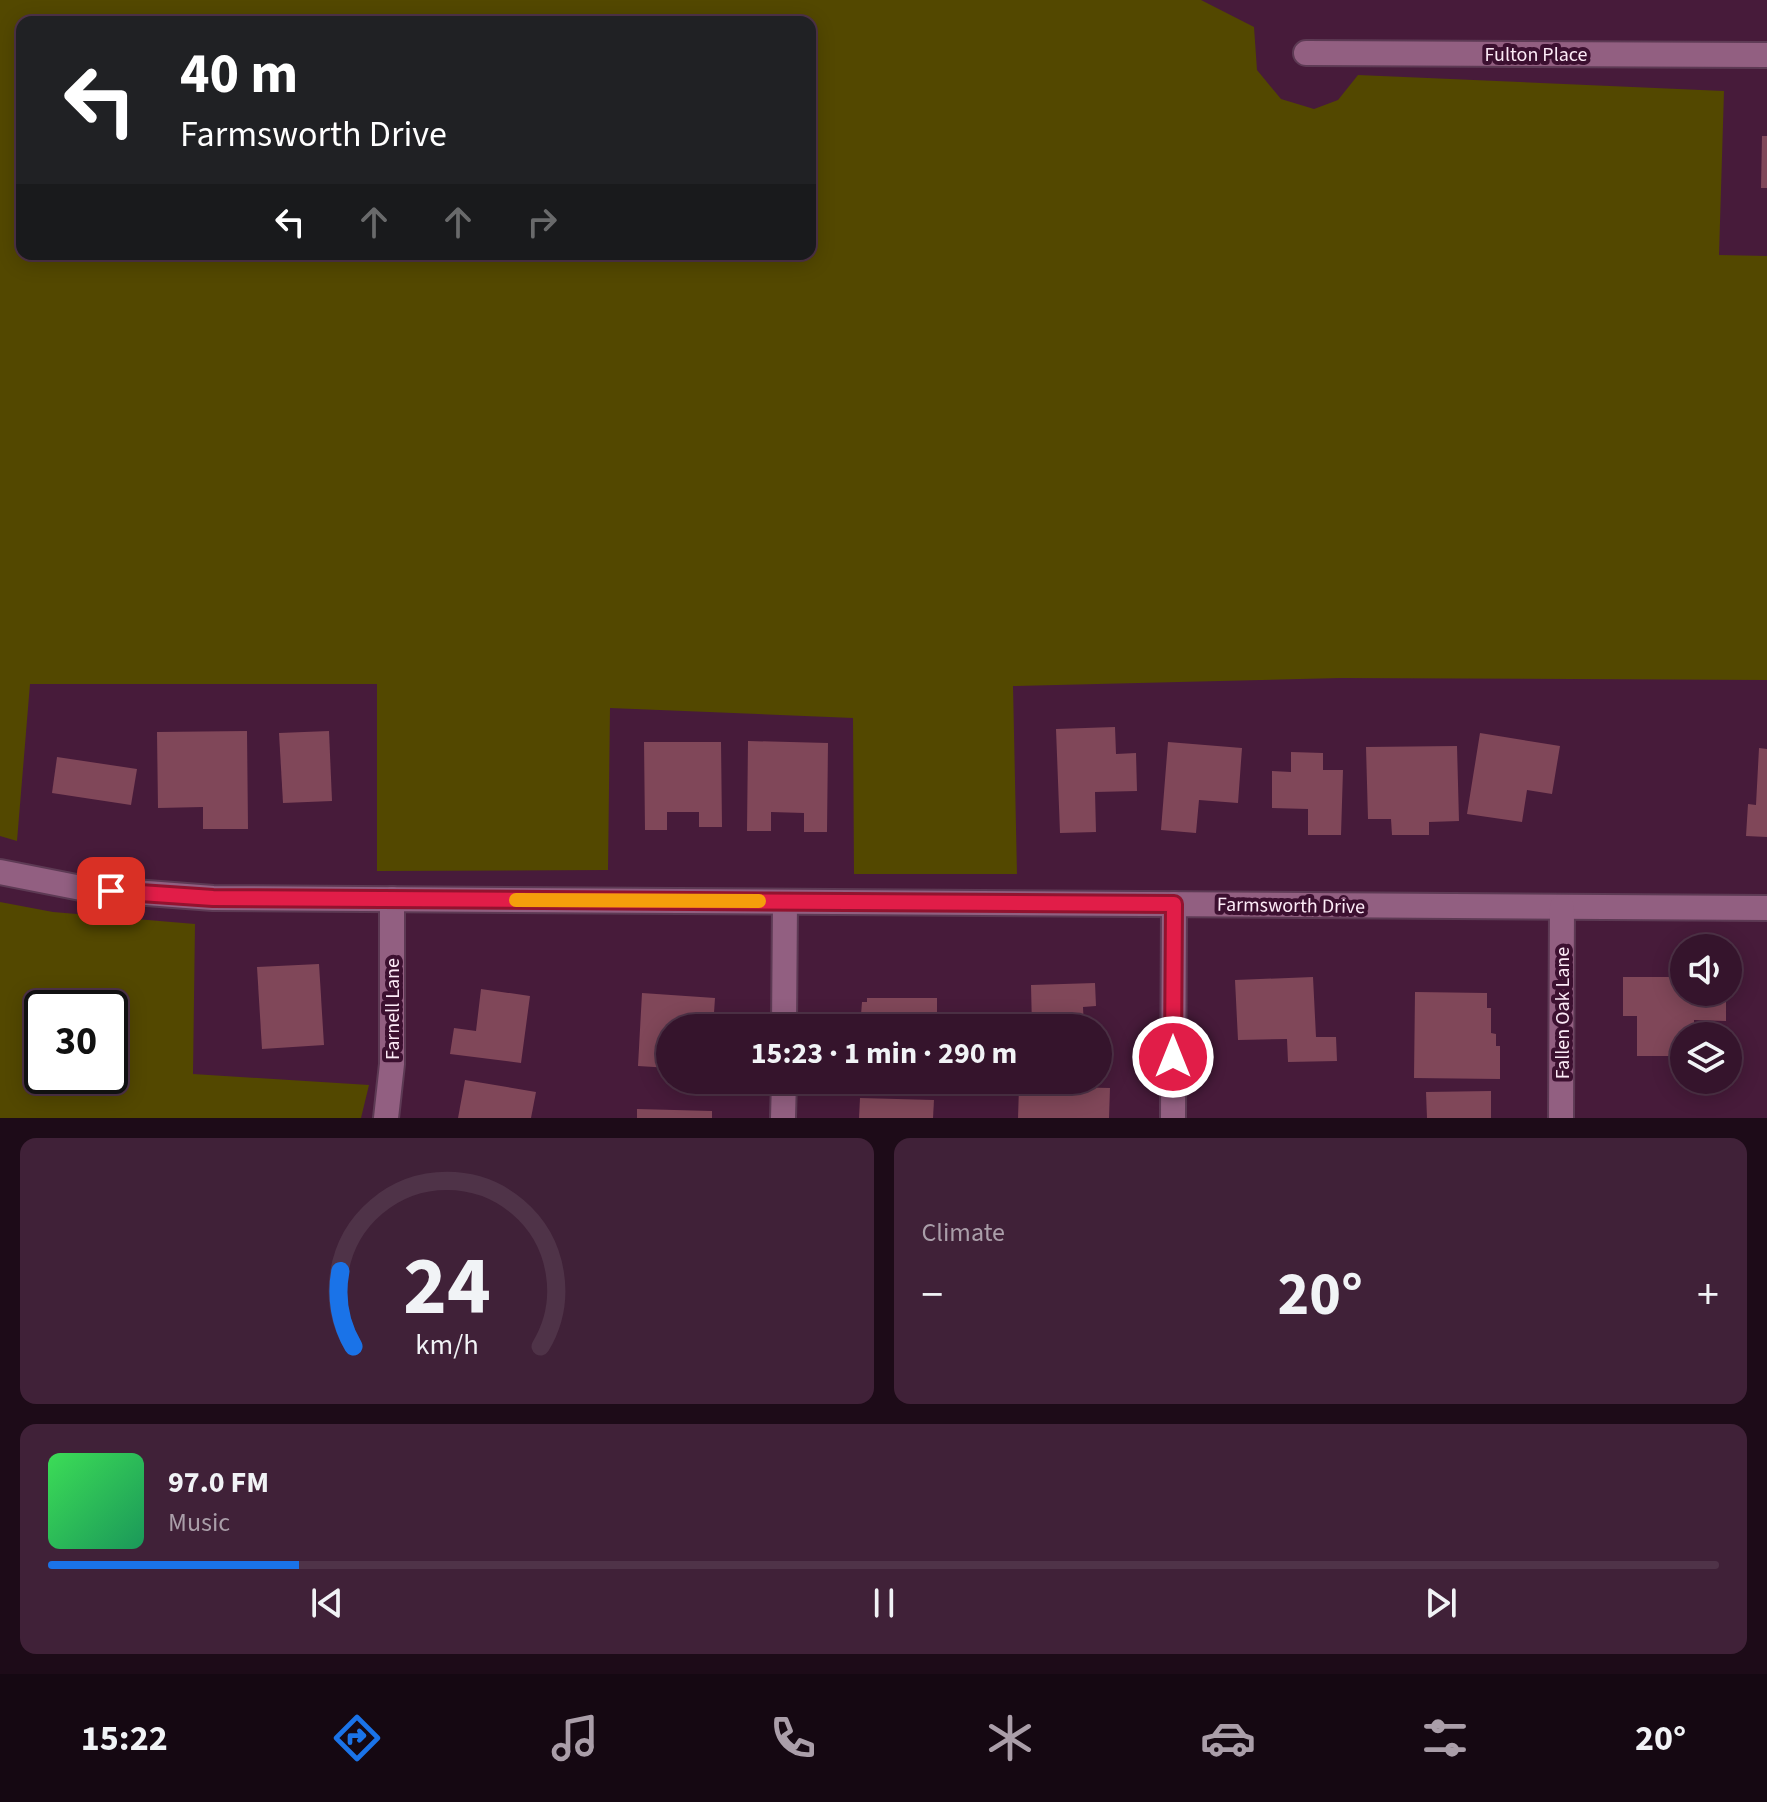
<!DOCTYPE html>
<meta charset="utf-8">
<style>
:root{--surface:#35142c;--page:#402138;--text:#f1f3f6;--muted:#aa9ea9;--line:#4f3348;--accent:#1a73e8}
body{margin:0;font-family:"Source Sans 3",sans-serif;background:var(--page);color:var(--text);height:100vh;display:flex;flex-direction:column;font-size:30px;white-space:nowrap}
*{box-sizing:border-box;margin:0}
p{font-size:26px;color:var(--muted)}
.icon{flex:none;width:44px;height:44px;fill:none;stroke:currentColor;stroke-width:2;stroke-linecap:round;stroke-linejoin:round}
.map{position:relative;height:1118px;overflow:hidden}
.sheet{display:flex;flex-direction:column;gap:20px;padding:20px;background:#1d0b18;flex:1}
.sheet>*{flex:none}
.hud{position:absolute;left:16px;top:16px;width:800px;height:244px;border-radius:16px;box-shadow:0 4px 20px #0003,0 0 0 2px var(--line);background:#202124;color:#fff;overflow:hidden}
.controls{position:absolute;left:1670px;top:934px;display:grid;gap:16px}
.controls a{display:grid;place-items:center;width:72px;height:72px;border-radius:50%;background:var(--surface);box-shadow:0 4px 20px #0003,0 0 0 2px var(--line);font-size:40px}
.speed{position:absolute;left:24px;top:990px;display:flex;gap:16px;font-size:40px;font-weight:700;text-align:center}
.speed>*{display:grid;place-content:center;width:104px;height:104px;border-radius:50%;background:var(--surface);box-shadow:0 4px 20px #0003,0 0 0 2px var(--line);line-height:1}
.speed .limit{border:4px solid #111;border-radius:12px;background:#fff;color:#111}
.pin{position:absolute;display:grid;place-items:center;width:68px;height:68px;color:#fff;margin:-34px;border-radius:16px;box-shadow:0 4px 12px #0006}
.me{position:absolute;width:88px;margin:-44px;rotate:0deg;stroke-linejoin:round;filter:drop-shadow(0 0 6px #0008)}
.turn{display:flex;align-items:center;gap:28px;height:168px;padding:0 32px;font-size:36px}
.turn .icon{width:104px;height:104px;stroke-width:2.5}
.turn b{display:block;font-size:56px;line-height:68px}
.lanes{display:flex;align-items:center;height:76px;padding:0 32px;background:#0003;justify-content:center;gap:40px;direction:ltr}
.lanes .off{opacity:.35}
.big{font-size:60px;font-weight:700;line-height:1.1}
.sheet .card{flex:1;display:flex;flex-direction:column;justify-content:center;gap:12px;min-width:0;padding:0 28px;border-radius:16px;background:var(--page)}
.sheet .dial{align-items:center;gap:0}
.dial svg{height:208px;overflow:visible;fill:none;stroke:var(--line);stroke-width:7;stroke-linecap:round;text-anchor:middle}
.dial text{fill:var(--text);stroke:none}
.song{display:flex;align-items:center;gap:24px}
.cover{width:96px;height:96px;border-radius:12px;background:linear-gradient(135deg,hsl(130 70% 55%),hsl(150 70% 35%))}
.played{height:8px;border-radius:4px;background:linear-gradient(90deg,var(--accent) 15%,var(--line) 15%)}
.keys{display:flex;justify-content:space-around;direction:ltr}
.heat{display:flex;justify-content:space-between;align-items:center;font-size:44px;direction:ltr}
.sheet .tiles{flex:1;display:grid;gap:20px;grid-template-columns:1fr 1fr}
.card:last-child{grid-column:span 2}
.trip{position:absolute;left:656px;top:1014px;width:456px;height:80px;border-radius:40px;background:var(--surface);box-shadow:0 4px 20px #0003,0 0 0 2px var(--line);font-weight:700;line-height:80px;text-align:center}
.tabs{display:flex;height:128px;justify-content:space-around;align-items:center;background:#150812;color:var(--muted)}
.tabs .icon{width:56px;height:56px}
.tabs .active{color:var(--accent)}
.tabs b{font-size:36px;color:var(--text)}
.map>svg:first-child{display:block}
.green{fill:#534800;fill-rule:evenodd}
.building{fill:#804759}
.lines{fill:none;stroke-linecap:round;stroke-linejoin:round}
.minor-casing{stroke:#5d3a54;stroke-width:28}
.minor{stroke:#925f81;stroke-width:24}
.route-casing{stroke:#92132f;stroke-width:20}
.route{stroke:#e11d48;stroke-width:14}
.slow{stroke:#f59e0b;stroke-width:14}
.labels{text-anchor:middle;stroke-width:8;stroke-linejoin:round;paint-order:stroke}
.street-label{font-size:20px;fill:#fceaf6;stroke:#3c1030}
</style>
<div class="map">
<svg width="1767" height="1118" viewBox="0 0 1767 1118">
<rect width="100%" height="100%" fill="#471b3a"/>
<g class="green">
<path d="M 0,0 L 1201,0 L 1254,27 L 1257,70 L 1281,99 L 1314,109 L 1338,100 L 1358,75 L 1724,91 L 1719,255 L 1767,256 L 1767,680 L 1340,678 L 1013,686 L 1017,874 L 854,874 L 853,718 L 610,708 L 608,870 L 377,871 L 377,684 L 30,684 L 17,841 L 0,836 ZM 22,22 L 810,22 L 810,254 L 22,254 Z"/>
<path d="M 0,902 L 53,912 L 195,924 L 193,1074 L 369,1085 L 361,1118 L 0,1118 ZM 42,1008 L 110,1008 L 110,1076 L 42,1076 Z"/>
</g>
<g class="building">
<polygon points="1762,136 1767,136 1767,188 1761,188"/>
<polygon points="1115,727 1116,754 1136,753 1137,791 1095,792 1096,832 1060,833 1056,729"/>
<polygon points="247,731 248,829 203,829 203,807 158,808 157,732"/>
<polygon points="329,731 332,801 283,803 279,733"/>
<polygon points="1480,733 1560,746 1552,794 1527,790 1522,822 1467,814"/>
<polygon points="748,741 828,743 827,832 804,832 804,813 771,812 771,831 747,831"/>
<polygon points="644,742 721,742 722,827 699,827 699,812 667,812 667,830 645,830"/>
<polygon points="1168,742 1242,748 1238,803 1199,800 1196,833 1161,830"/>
<polygon points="1457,746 1459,821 1429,822 1429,835 1392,835 1391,819 1368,819 1366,747"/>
<polygon points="1759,748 1767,749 1767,837 1746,836 1748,804 1756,805"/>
<polygon points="1291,752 1323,753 1323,770 1343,770 1341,835 1308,835 1308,809 1272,808 1272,771 1291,772"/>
<polygon points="57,757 137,769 131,805 52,793"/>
<polygon points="319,964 324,1045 262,1049 257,967"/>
<polygon points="1313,977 1316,1037 1336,1037 1337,1061 1288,1062 1287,1039 1238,1040 1235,980"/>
<polygon points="1623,977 1684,977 1684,992 1726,992 1726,1021 1694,1020 1694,1036 1684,1036 1684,1056 1637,1056 1637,1016 1623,1016"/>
<polygon points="1095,983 1096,1006 1083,1007 1084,1028 1032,1028 1031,985"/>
<polygon points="481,989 530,996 521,1063 450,1054 454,1028 476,1031"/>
<polygon points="1415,992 1487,993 1487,1008 1491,1008 1491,1033 1496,1034 1496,1046 1500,1046 1500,1079 1414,1078"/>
<polygon points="642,993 715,998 713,1028 670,1028 670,1068 638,1066"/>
<polygon points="867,998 937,998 937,1028 860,1028 862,1002 867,1002"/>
<polygon points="1106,1030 1107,1061 1098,1062 1098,1031"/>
<polygon points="465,1080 536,1092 531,1118 458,1118"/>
<polygon points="1019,1086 1110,1088 1109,1118 1018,1118"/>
<polygon points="1491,1091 1491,1118 1427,1118 1426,1092"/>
<polygon points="860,1098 934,1100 933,1118 859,1118"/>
<polygon points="637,1109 712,1111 712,1118 637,1118"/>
</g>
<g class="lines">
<defs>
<g id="minor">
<polyline points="1306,53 1767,55"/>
<polyline points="0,872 81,888 213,898 1767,908"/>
<polyline points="784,1028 785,902"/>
<polyline points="386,1118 392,1064 392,899"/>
<polyline points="783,1118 784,1080"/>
<polyline points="1173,1118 1174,904"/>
<polyline points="1561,1118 1562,907"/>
</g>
</defs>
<use href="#minor" class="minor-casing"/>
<use href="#minor" class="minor"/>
</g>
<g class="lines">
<defs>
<polyline id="route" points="111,891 213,898 1174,904 1173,1057"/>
</defs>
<use href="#route" class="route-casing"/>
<use href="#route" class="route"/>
<polyline class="slow" points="516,900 759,901"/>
</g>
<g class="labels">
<g class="street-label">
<text x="1536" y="61">Fulton Place</text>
<text transform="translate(1291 905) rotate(1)" y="7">Farmsworth Drive</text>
<text transform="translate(392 1009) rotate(-90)" y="7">Farnell Lane</text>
<text transform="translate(1562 1013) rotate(-90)" y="7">Fallen Oak Lane</text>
</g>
</g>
</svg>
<div class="controls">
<a><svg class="icon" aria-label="sound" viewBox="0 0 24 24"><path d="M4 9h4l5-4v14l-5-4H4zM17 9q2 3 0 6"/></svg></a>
<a><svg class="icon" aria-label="layers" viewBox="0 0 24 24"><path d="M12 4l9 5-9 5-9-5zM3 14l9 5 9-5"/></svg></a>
</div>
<div class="speed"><div class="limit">30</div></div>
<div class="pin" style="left:111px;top:891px;background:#d93025"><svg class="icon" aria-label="arrive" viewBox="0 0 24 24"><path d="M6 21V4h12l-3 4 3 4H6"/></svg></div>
<svg class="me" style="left:1173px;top:1057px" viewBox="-20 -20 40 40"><circle r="17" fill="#e11d48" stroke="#fff" stroke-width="3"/><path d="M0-11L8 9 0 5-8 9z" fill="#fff"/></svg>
<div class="trip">15:23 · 1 min · 290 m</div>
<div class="hud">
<div class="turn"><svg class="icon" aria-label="left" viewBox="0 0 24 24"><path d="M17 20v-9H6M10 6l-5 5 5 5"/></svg><div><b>40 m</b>Farmsworth Drive</div></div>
<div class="lanes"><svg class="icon" aria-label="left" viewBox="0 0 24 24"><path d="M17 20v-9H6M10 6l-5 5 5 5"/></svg><svg class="icon off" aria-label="ahead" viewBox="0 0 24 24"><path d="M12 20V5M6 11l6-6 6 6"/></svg><svg class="icon off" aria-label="ahead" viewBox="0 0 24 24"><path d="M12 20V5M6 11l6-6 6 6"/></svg><svg class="icon off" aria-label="right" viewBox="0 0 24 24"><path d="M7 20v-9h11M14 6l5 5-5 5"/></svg></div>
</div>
</div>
<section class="sheet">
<div class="tiles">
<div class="card dial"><svg viewBox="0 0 100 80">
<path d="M14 69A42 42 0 1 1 86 69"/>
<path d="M14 69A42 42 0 0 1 9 40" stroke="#1a73e8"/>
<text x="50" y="56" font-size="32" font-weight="700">24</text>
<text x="50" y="72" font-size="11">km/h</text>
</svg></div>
<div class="card"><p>Climate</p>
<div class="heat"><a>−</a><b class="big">20°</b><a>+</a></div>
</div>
<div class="card">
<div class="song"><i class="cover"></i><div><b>97.0 FM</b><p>Music</p></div></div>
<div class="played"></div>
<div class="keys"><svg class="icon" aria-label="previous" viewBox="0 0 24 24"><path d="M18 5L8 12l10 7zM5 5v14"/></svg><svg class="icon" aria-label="pause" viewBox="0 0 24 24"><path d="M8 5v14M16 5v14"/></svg><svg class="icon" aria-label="next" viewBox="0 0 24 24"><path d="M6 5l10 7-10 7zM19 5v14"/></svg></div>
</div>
</div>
</section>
<nav class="tabs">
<b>15:22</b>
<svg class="icon active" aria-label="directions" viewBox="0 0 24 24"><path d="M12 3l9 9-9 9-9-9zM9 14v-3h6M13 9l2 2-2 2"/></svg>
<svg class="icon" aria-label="music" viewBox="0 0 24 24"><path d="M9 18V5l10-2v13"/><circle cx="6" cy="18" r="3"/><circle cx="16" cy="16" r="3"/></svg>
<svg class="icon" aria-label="phone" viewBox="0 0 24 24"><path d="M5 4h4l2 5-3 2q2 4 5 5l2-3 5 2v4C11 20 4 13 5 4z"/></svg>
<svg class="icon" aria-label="climate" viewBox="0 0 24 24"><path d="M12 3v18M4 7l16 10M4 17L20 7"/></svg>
<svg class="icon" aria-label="car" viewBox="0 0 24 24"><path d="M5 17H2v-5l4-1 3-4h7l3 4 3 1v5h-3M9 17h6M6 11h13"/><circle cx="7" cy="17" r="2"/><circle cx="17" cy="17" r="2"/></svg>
<svg class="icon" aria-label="filters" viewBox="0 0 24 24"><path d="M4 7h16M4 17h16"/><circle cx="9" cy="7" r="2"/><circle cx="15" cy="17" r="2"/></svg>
<b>20°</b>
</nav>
